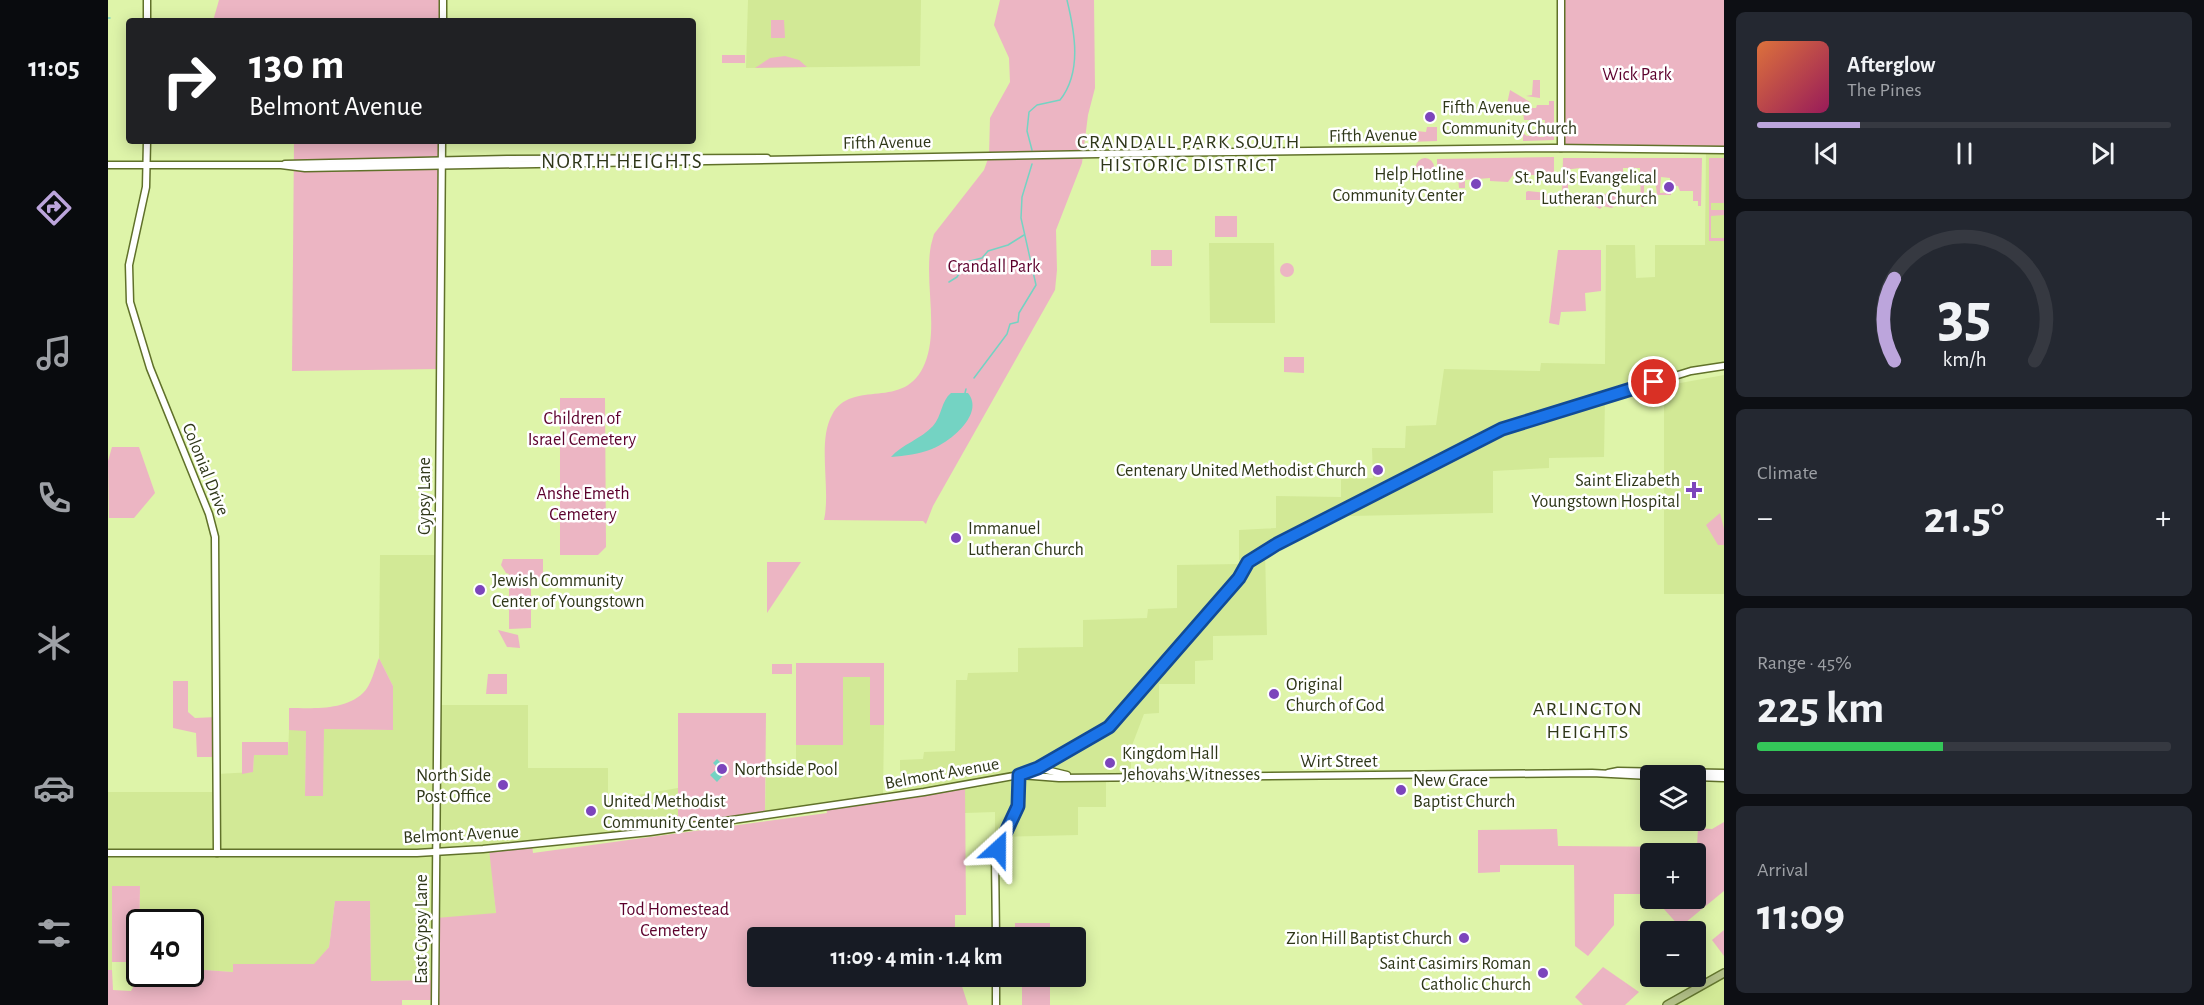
<!DOCTYPE html>
<meta charset="utf-8">
<style>
:root{--surface:#171b24;--page:#242831;--text:#f1f3f6;--muted:#9ea1a6;--line:#363941;--accent:#bca5dc}
body{margin:0;font-family:"Alegreya Sans",sans-serif;background:var(--page);color:var(--text);height:100vh;display:flex;flex-direction:column;font-size:22px;white-space:nowrap}
*{box-sizing:border-box;margin:0}
p{font-size:20px;color:var(--muted)}
.icon{flex:none;width:33px;height:33px;fill:none;stroke:currentColor;stroke-width:2;stroke-linecap:round;stroke-linejoin:round}
.map{position:relative;flex:1;overflow:hidden}
.drawer{display:flex;flex-direction:column;gap:12px;padding:12px;background:#0d0f14;width:480px}
.drawer>*{flex:none}
.top-card{position:absolute;left:18px;top:18px;width:570px;height:126px;border-radius:6px;box-shadow:0 3px 15px #0003;background:#202124;color:#fff;overflow:hidden}
.tools{position:absolute;left:1532px;top:765px;display:grid;gap:12px}
.tools a{display:grid;place-items:center;width:66px;height:66px;border-radius:6px;background:var(--surface);box-shadow:0 3px 15px #0003;font-size:30px}
.speed{position:absolute;left:18px;top:909px;display:flex;gap:12px;font-size:30px;font-weight:700;text-align:center}
.speed>*{display:grid;place-content:center;width:78px;height:78px;border-radius:50%;background:var(--surface);box-shadow:0 3px 15px #0003;line-height:1}
.speed .limit{border:3px solid #111;border-radius:9px;background:#fff;color:#111}
.pin{position:absolute;display:grid;place-items:center;width:51px;height:51px;color:#fff;margin:-26px;border:3px solid #fff;border-radius:50%;box-shadow:0 2px 6px #0007}
.me{position:absolute;width:66px;margin:-33px;rotate:24deg;stroke-linejoin:round;filter:drop-shadow(0 0 4px #0008)}
.turn{display:flex;align-items:center;gap:21px;height:126px;padding:0 24px;font-size:27px}
.turn .icon{width:78px;height:78px;stroke-width:2.5}
.turn b{display:block;font-size:42px;line-height:51px}
.big{font-size:45px;font-weight:700;line-height:1.1}
.drawer .card{flex:1;display:flex;flex-direction:column;justify-content:center;gap:9px;min-width:0;padding:0 21px;border-radius:9px;background:var(--page)}
.drawer .dial{align-items:center;gap:0}
.dial svg{height:156px;overflow:visible;fill:none;stroke:var(--line);stroke-width:7;stroke-linecap:round;text-anchor:middle}
.dial text{fill:var(--text);stroke:none}
.song{display:flex;align-items:center;gap:18px}
.cover{width:72px;height:72px;border-radius:9px;background:linear-gradient(135deg,hsl(20 70% 55%),hsl(330 70% 35%))}
.played{height:6px;border-radius:3px;background:linear-gradient(90deg,var(--accent) 25%,var(--line) 25%)}
.keys{display:flex;justify-content:space-around;direction:ltr}
.heat{display:flex;justify-content:space-between;align-items:center;font-size:33px;direction:ltr}
.charge{height:9px;border-radius:4px;background:linear-gradient(90deg,#34c759 45%,var(--line) 0)}
.trip{position:absolute;left:639px;top:927px;width:339px;height:60px;border-radius:6px;background:var(--surface);box-shadow:0 3px 15px #0003;font-weight:700;line-height:60px;text-align:center}
main{display:flex;flex:1;min-height:0}
.tab-bar{display:flex;flex-direction:column;width:108px;justify-content:space-around;align-items:center;background:#090b0e;color:var(--muted)}
.tab-bar .icon{width:42px;height:42px}
.tab-bar .selected{color:var(--accent)}
.tab-bar b{font-size:27px;color:var(--text)}
.map>svg:first-child{display:block}
.built{fill:#d2e996}
.green{fill:#ecb5c3}
.water{fill:#74d3c3}
.lines{fill:none;stroke-linecap:round;stroke-linejoin:round}
.stream{stroke:#74d3c3;stroke-width:1.5}
.secondary-casing{stroke:#60712a;stroke-width:9}
.primary-casing{stroke:#65772f;stroke-width:10}
.secondary{stroke:#fff;stroke-width:6}
.primary{stroke:#b4c289;stroke-width:7}
.route-casing{stroke:#114b97;stroke-width:15}
.route{stroke:#1a73e8;stroke-width:10}
.poi-dot{fill:#7c45bc;stroke:#fff;stroke-width:2}
.labels{text-anchor:middle;stroke-width:5;stroke-linejoin:round;paint-order:stroke}
.park-label{font-size:18px;fill:#5c012c;stroke:#fff}
.poi-label{font-size:18px;fill:#2f3719;stroke:#fff;text-anchor:start}
.street-label{font-size:18px;fill:#2f3719;stroke:#fff}
.neighbourhood-label{font-size:20px;letter-spacing:1.5px;fill:#2f3719;stroke:#fff}
.quarter-label{font-size:21px;letter-spacing:1.5px;fill:#2f3719;stroke:#fff}
</style>
<main>
<nav class="tab-bar">
<b>11:05</b>
<svg class="icon selected" aria-label="directions" viewBox="0 0 24 24"><path d="M12 3l9 9-9 9-9-9zM9 14v-3h6M13 9l2 2-2 2"/></svg>
<svg class="icon" aria-label="music" viewBox="0 0 24 24"><path d="M9 18V5l10-2v13"/><circle cx="6" cy="18" r="3"/><circle cx="16" cy="16" r="3"/></svg>
<svg class="icon" aria-label="phone" viewBox="0 0 24 24"><path d="M5 4h4l2 5-3 2q2 4 5 5l2-3 5 2v4C11 20 4 13 5 4z"/></svg>
<svg class="icon" aria-label="climate" viewBox="0 0 24 24"><path d="M12 3v18M4 7l16 10M4 17L20 7"/></svg>
<svg class="icon" aria-label="car" viewBox="0 0 24 24"><path d="M5 17H2v-5l4-1 3-4h7l3 4 3 1v5h-3M9 17h6M6 11h13"/><circle cx="7" cy="17" r="2"/><circle cx="17" cy="17" r="2"/></svg>
<svg class="icon" aria-label="filters" viewBox="0 0 24 24"><path d="M4 7h16M4 17h16"/><circle cx="9" cy="7" r="2"/><circle cx="15" cy="17" r="2"/></svg>
</nav>
<div class="map">
<svg width="1616" height="1005" viewBox="0 0 1616 1005">
<rect width="100%" height="100%" fill="#def4a9"/>
<g class="built">
<polygon points="640,0 813,0 812,66 638,68"/>
<polygon points="1598,150 1616,150 1616,366 1597,369 1497,398 1496,457 1441,458 1441,468 1385,471 1385,513 1242,516 1233,511 1157,550 1159,635 1105,636 1105,660 1087,661 1087,684 1051,684 1051,713 1036,714 1023,748 1023,777 998,777 998,807 970,807 970,835 893,837 887,857 887,812 857,813 857,785 792,796 792,760 815,759 816,752 847,751 848,680 859,680 860,673 910,672 910,648 975,647 975,620 1039,618 1040,609 1069,608 1069,565 1131,564 1131,530 1168,528 1168,496 1233,497 1233,479 1265,478 1264,448 1297,448 1298,426 1328,425 1336,369 1432,371 1433,363 1497,364 1498,245 1527,245 1528,278 1547,277 1547,245 1597,245"/>
<polygon points="1101,243 1166,243 1167,323 1102,323"/>
<polygon points="1616,375 1616,594 1556,594 1556,386"/>
<polygon points="272,555 331,555 329,705 420,705 420,768 500,768 500,800 570,788 570,829 382,849 388,914 327,980 263,981 262,901 227,901 221,947 207,964 126,964 125,972 83,969 82,922 55,922 54,918 32,918 32,886 4,887 4,970 0,970 0,792 108,792 109,774 145,772 146,755 180,755 181,730 198,730 197,796 215,796 215,729 285,730 285,686 271,658"/>
<polygon points="735,677 762,677 762,725 776,725 775,798 657,816 658,776 688,776 688,745 734,745"/>
<polygon points="1616,973 1616,1005 1559,1005"/>
</g>
<g class="green">
<polygon points="111,0 335,0 335,21 105,21"/>
<path d="M 892,0 L 986,0 L 987,88 L 980,115 L 974,163 L 948,230 L 949,270 L 947,290 L 825,506 L 818,524 L 815,521 L 716,520 C 723,489 709,442 724,415 C 744,377 797,413 817,363 C 831,329 816,281 823,245 L 826,234 L 876,170 L 881,156 L 882,118 L 902,82 L 901,58 L 886,25 Z"/>
<polygon points="1453,0 1616,0 1616,150 1453,148"/>
<polygon points="663,20 676,20 677,38 663,38"/>
<rect x="614" y="55" width="23" height="8"/>
<polygon points="677,56 691,60 699,67 647,68 662,58"/>
<polygon points="1425,80 1432,80 1432,98 1418,96 1424,95"/>
<polygon points="1402,90 1422,102 1419,105 1399,104"/>
<polygon points="1441,101 1446,101 1446,140 1415,141 1415,133 1419,136 1430,134 1431,137 1436,137 1437,120 1416,120 1415,111 1419,111 1419,108 1428,108 1429,105 1441,105"/>
<polygon points="1319,127 1329,127 1329,141 1299,142 1299,130 1318,132"/>
<polygon points="186,141 334,141 332,369 184,371"/>
<polygon points="1446,157 1446,175 1405,175 1400,182 1382,181 1382,178 1357,180 1357,188 1351,188 1350,177 1346,177 1345,181 1337,181 1336,177 1329,177 1329,159"/>
<polygon points="1455,158 1594,158 1593,206 1590,206 1590,201 1585,201 1585,191 1572,191 1570,186 1562,186 1562,178 1553,177 1552,193 1563,192 1563,195 1549,195 1547,178 1536,178 1536,207 1533,207 1532,168 1515,168 1515,177 1504,177 1503,173 1472,172 1472,168 1456,170 1456,183 1460,183 1460,190 1454,192"/>
<polygon points="1601,158 1616,158 1616,203 1603,203 1603,210 1616,210 1616,215 1603,216 1603,238 1616,238 1616,241 1601,241"/>
<circle cx="1317" cy="167" r="9"/>
<polygon points="1420,191 1439,193 1439,200 1418,200 1418,192"/>
<polygon points="1501,192 1506,192 1510,197 1509,203 1504,208 1495,206 1492,209 1477,201 1482,194 1494,196"/>
<rect x="1107" y="216" width="22" height="21"/>
<rect x="1043" y="250" width="21" height="16"/>
<polygon points="1450,250 1493,250 1493,291 1477,293 1478,311 1453,312 1451,325 1441,323"/>
<circle cx="1179" cy="270" r="7"/>
<polygon points="1176,357 1196,357 1196,373 1176,372"/>
<polygon points="452,398 497,398 498,547 490,555 452,555"/>
<polygon points="4,447 31,447 47,493 26,518 1,518 0,461"/>
<polygon points="1612,513 1616,529 1616,545 1610,545 1598,525"/>
<polygon points="395,559 435,559 435,579 429,579 429,584 423,584 423,628 401,629 401,574 398,573 393,565"/>
<polygon points="659,562 693,562 659,613"/>
<polygon points="390,630 410,635 412,648 399,647"/>
<path d="M 271,658 L 285,686 L 285,730 L 216,729 L 215,796 L 197,796 L 198,731 L 181,730 L 181,708 C 204,708 236,711 255,693 C 263,686 267,668 271,658 Z"/>
<polygon points="688,663 776,663 776,725 762,725 762,677 735,677 735,745 688,745"/>
<rect x="664" y="664" width="20" height="10"/>
<polygon points="380,674 399,674 399,694 378,694"/>
<polygon points="65,681 80,681 80,712 87,718 109,717 109,757 89,757 88,733 65,728"/>
<polygon points="570,713 658,713 657,816 570,829"/>
<polygon points="134,742 180,742 180,755 146,755 145,772 134,774"/>
<polygon points="857,784 858,915 847,915 847,937 650,938 650,976 851,977 860,1005 327,1005 327,1000 294,1000 294,1005 0,1005 0,970 4,970 5,990 23,991 32,974 82,974 83,969 125,972 125,964 206,964 221,947 227,901 262,901 263,981 327,980 328,918 388,913 381,849 424,845 425,853 719,813 718,807"/>
<polygon points="1616,822 1616,891 1572,927 1547,899 1587,898 1587,854 1542,854 1542,894 1506,894 1506,925 1480,956 1467,946 1466,865 1392,865 1392,872 1370,873 1370,830 1449,829 1450,846 1589,847 1590,828 1604,829"/>
<polygon points="4,886 32,886 31,962 4,962"/>
<rect x="907" y="923" width="35" height="14"/>
<polygon points="1616,930 1616,956 1604,940"/>
<polygon points="1495,967 1531,992 1517,1005 1475,1005 1467,997"/>
<rect x="914" y="977" width="28" height="28"/>
</g>
<g class="water">
<path d="M 843,393 L 860,393 C 877,414 842,442 824,449 C 811,454 797,456 783,457 C 793,445 813,439 825,426 C 834,416 833,401 843,393 Z"/>
<polygon points="609,759 620,770 609,782 602,775 610,768 605,763"/>
</g>
<g class="lines">
<g class="stream">
<polyline points="0,18 2,18"/>
<path d="M 924,150 L 919,131 L 921,112 L 929,105 L 952,100 C 974,72 967,33 959,0"/>
<polyline points="841,282 849,277 858,262 874,258 880,251 900,245 916,235"/>
<polyline points="866,378 899,334 902,324 910,322 911,313 928,285 913,218 914,197 924,164"/>
<polyline points="857,393 858,389"/>
</g>
<defs>
<g id="secondary">
<polyline points="1453,0 1453,148"/>
<polyline points="39,21 39,0"/>
<polyline points="335,21 335,0"/>
<polyline points="39,141 38,187 21,265 22,302 42,368 101,514 107,537 109,853"/>
<polyline points="177,164 399,159 659,158"/>
<polyline points="0,165 173,165 197,168 1045,153 1446,148 1616,150"/>
<polyline points="930,768 959,775"/>
<polyline points="1500,773 1510,771 1616,773"/>
<polyline points="912,775 951,778 1484,773 1542,776"/>
<polyline points="1587,777 1616,778"/>
<polyline points="0,853 309,853 375,849 542,832 816,792 911,775 930,768 1001,727 1131,578 1140,562 1157,550 1394,429 1583,371 1616,366"/>
<polyline points="888,938 887,857 893,837 910,806 911,775"/>
<polyline points="888,976 888,1005"/>
<polyline points="327,1005 334,141"/>
</g>
<polyline id="primary" points="1559,1005 1616,973"/>
</defs>
<use href="#secondary" class="secondary-casing"/>
<use href="#primary" class="primary-casing"/>
<use href="#secondary" class="secondary"/>
<use href="#primary" class="primary"/>
</g>
<g class="lines">
<defs>
<polyline id="route" points="890,849 910,806 911,775 930,768 1001,727 1131,578 1140,562 1169,544 1394,429 1546,382"/>
</defs>
<use href="#route" class="route-casing"/>
<use href="#route" class="route"/>
</g>
<g class="poi-dot">
<circle cx="1322" cy="117" r="6"/>
<circle cx="1368" cy="184" r="6"/>
<circle cx="1561" cy="187" r="6"/>
<circle cx="1270" cy="470" r="6"/>
<path d="M1583 481h6v6h6v6h-6v6h-6v-6h-6v-6h6z"/>
<circle cx="848" cy="538" r="6"/>
<circle cx="372" cy="590" r="6"/>
<circle cx="1166" cy="694" r="6"/>
<circle cx="1002" cy="763" r="6"/>
<circle cx="614" cy="769" r="6"/>
<circle cx="395" cy="785" r="6"/>
<circle cx="1293" cy="790" r="6"/>
<circle cx="483" cy="811" r="6"/>
<circle cx="1356" cy="938" r="6"/>
<circle cx="1435" cy="973" r="6"/>
</g>
<g class="labels">
<g class="park-label">
<text x="1529" y="80">Wick Park</text>
<text x="886" y="272">Crandall Park</text>
<text x="474" y="424">Children of<tspan x="474" dy="21">Israel Cemetery</tspan></text>
<text x="475" y="499">Anshe Emeth<tspan x="475" dy="21">Cemetery</tspan></text>
<text x="566" y="915">Tod Homestead<tspan x="566" dy="21">Cemetery</tspan></text>
</g>
<g class="poi-label">
<text x="1334" y="113">Fifth Avenue<tspan x="1334" dy="21">Community Church</tspan></text>
<text x="1356" y="180" text-anchor="end">Help Hotline<tspan x="1356" dy="21">Community Center</tspan></text>
<text x="1549" y="183" text-anchor="end">St. Paul's Evangelical<tspan x="1549" dy="21">Lutheran Church</tspan></text>
<text x="1258" y="476" text-anchor="end">Centenary United Methodist Church</text>
<text x="1572" y="486" text-anchor="end">Saint Elizabeth<tspan x="1572" dy="21">Youngstown Hospital</tspan></text>
<text x="860" y="534">Immanuel<tspan x="860" dy="21">Lutheran Church</tspan></text>
<text x="384" y="586">Jewish Community<tspan x="384" dy="21">Center of Youngstown</tspan></text>
<text x="1178" y="690">Original<tspan x="1178" dy="21">Church of God</tspan></text>
<text x="1014" y="759">Kingdom Hall<tspan x="1014" dy="21">Jehovahs Witnesses</tspan></text>
<text x="626" y="775">Northside Pool</text>
<text x="383" y="781" text-anchor="end">North Side<tspan x="383" dy="21">Post Office</tspan></text>
<text x="1305" y="786">New Grace<tspan x="1305" dy="21">Baptist Church</tspan></text>
<text x="495" y="807">United Methodist<tspan x="495" dy="21">Community Center</tspan></text>
<text x="1344" y="944" text-anchor="end">Zion Hill Baptist Church</text>
<text x="1423" y="969" text-anchor="end">Saint Casimirs Roman<tspan x="1423" dy="21">Catholic Church</tspan></text>
</g>
<g class="street-label">
<text transform="translate(1265 135) rotate(-1)" y="6">Fifth Avenue</text>
<text transform="translate(779 142) rotate(-1)" y="6">Fifth Avenue</text>
<text transform="translate(98 469) rotate(68)" y="6">Colonial Drive</text>
<text transform="translate(316 496) rotate(-90)" y="6">Gypsy Lane</text>
<text x="1231" y="767">Wirt Street</text>
<text transform="translate(834 773) rotate(-10)" y="6">Belmont Avenue</text>
<text transform="translate(353 834) rotate(-3)" y="6">Belmont Avenue</text>
<text transform="translate(313 929) rotate(-90)" y="6">East Gypsy Lane</text>
</g>
<g class="neighbourhood-label">
<text x="1081" y="148">CRANDALL PARK SOUTH<tspan x="1081" dy="23">HISTORIC DISTRICT</tspan></text>
<text x="1480" y="715">ARLINGTON<tspan x="1480" dy="23">HEIGHTS</tspan></text>
</g>
<g class="quarter-label">
<text x="514" y="168">NORTH HEIGHTS</text>
</g>
</g>
</svg>
<div class="tools">
<a><svg class="icon" aria-label="layers" viewBox="0 0 24 24"><path d="M12 4l9 5-9 5-9-5zM3 14l9 5 9-5"/></svg></a>
<a>+</a>
<a>−</a>
</div>
<div class="speed"><div class="limit">40</div></div>
<div class="pin" style="left:1546px;top:382px;background:#d93025"><svg class="icon" aria-label="arrive" viewBox="0 0 24 24"><path d="M6 21V4h12l-3 4 3 4H6"/></svg></div>
<svg class="me" style="left:890px;top:849px" viewBox="-20 -20 40 40"><path d="M0-17L14 15 0 8-14 15z" fill="#1a73e8" stroke="#fff" stroke-width="4"/></svg>
<div class="trip">11:09 · 4 min · 1.4 km</div>
<div class="top-card">
<div class="turn"><svg class="icon" aria-label="right" viewBox="0 0 24 24"><path d="M7 20v-9h11M14 6l5 5-5 5"/></svg><div><b>130 m</b>Belmont Avenue</div></div>
</div>
</div>
<section class="drawer">
<div class="card">
<div class="song"><i class="cover"></i><div><b>Afterglow</b><p>The Pines</p></div></div>
<div class="played"></div>
<div class="keys"><svg class="icon" aria-label="previous" viewBox="0 0 24 24"><path d="M18 5L8 12l10 7zM5 5v14"/></svg><svg class="icon" aria-label="pause" viewBox="0 0 24 24"><path d="M8 5v14M16 5v14"/></svg><svg class="icon" aria-label="next" viewBox="0 0 24 24"><path d="M6 5l10 7-10 7zM19 5v14"/></svg></div>
</div>
<div class="card dial"><svg viewBox="0 0 100 80">
<path d="M14 69A42 42 0 1 1 86 69"/>
<path d="M14 69A42 42 0 0 1 14 27" stroke="#bca5dc"/>
<text x="50" y="56" font-size="32" font-weight="700">35</text>
<text x="50" y="72" font-size="11">km/h</text>
</svg></div>
<div class="card"><p>Climate</p>
<div class="heat"><a>−</a><b class="big">21.5°</b><a>+</a></div>
</div>
<div class="card"><p>Range · 45%</p><b class="big">225 km</b><div class="charge"></div></div>
<div class="card"><p>Arrival</p><b class="big">11:09</b></div>
</section>
</main>
